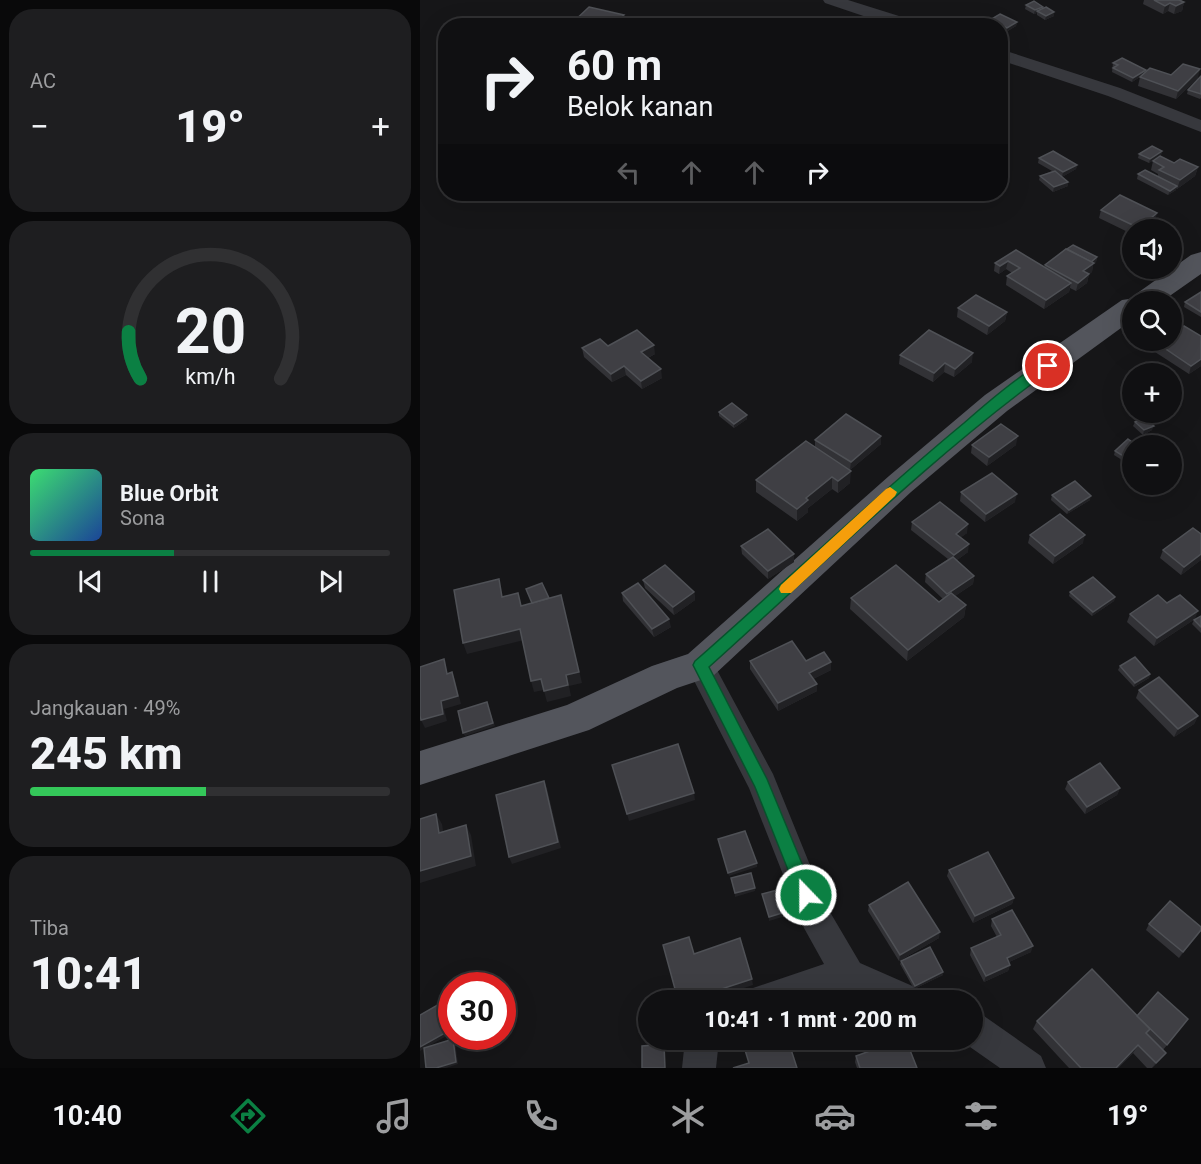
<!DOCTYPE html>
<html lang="id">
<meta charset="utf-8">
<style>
:root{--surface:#101012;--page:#1e1e20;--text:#f1f3f6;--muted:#9c9d9f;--line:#303032;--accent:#0b8043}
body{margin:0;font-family:Roboto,sans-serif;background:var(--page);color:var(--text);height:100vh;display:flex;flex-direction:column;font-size:22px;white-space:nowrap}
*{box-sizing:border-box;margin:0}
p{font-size:20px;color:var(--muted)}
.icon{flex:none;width:33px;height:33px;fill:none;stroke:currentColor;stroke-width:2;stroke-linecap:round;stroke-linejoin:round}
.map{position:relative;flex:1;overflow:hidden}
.sheet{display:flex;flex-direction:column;gap:9px;padding:9px;background:#09090a;width:420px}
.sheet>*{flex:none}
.top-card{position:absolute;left:18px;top:18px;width:570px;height:183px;border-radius:24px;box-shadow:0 6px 24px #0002,0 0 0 2px var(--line);background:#101012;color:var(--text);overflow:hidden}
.fabs{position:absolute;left:702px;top:219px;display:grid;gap:12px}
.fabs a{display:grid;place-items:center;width:60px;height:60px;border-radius:50%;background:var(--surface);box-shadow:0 6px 24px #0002,0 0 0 2px var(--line);font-size:30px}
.speed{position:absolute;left:18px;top:972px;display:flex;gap:12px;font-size:30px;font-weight:700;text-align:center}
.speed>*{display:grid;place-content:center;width:78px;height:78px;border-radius:50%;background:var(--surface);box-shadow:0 6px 24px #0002,0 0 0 2px var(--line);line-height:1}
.speed .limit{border:9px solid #d22;background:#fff;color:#111}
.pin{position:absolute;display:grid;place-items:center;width:51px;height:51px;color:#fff;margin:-26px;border:3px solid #fff;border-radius:50%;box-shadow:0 2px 6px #0007}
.me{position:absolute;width:66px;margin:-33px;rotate:338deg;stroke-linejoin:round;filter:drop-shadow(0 0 4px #0008)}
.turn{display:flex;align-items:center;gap:21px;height:126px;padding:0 30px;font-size:27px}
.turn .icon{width:78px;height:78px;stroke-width:2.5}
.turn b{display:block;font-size:42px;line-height:51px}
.lanes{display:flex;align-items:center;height:57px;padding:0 30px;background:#0003;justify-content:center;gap:30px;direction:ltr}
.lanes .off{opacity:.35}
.big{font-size:45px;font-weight:800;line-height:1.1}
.sheet .tile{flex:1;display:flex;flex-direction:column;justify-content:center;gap:9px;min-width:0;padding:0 21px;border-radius:24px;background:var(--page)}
.sheet .dial{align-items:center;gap:0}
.dial svg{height:156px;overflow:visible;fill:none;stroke:var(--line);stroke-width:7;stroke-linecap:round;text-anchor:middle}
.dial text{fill:var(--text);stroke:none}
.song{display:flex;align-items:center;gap:18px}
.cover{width:72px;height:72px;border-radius:9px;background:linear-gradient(135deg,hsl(140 70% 55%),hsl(220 70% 35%))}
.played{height:6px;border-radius:3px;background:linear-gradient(90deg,var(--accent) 40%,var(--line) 40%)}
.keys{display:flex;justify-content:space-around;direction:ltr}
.heat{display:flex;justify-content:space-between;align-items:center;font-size:33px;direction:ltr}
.charge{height:9px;border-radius:4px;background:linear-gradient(90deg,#34c759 49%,var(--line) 0)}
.trip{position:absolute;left:218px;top:990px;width:345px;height:60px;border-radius:30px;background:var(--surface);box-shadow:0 6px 24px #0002,0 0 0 2px var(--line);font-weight:800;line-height:60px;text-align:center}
.tab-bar{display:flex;height:96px;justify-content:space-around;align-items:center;background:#060607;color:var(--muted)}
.tab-bar .icon{width:42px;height:42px}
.tab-bar .active{color:var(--accent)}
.tab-bar b{font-size:27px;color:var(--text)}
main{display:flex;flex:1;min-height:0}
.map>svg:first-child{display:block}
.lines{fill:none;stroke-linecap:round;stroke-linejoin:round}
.minor{fill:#37383d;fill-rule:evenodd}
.major{fill:#53555c;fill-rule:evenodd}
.wall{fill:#323236}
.shaded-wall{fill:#212124}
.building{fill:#3f3f44;stroke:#4f5156;stroke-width:1.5}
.route{fill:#0b8043;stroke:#07532c;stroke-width:1.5}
.slow{fill:#f59e0b}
</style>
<main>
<section class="sheet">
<div class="tile"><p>AC</p>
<div class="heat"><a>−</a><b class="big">19°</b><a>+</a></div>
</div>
<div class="tile dial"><svg viewBox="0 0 100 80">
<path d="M14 69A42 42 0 1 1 86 69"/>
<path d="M14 69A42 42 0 0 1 8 45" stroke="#0b8043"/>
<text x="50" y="56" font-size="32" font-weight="700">20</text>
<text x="50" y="72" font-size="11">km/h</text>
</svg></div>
<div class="tile">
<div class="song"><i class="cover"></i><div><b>Blue Orbit</b><p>Sona</p></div></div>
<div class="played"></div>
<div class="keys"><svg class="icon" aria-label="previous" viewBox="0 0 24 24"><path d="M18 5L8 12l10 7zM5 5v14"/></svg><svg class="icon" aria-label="pause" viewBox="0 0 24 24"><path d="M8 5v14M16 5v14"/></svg><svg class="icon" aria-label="next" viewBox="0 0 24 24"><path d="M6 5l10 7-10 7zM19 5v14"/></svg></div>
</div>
<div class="tile"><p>Jangkauan · 49%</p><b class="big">245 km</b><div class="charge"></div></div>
<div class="tile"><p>Tiba</p><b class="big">10:41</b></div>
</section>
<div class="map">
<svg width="781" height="1068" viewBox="0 0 781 1068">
<rect width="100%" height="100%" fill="#161618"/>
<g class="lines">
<g class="minor">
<polygon points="403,0 428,0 498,22 500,26 473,26 405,3"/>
<polygon points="580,49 700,88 781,120 781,132 688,96 580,60"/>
<polygon points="280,653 290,657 353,774 407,907 440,963 497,988 501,1000 448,1000 427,992 392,1000 329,1000 333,988 404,964 384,928 329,788 266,665 270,657"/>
<polygon points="552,1011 564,1016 621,1056 626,1068 580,1068 540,1040 552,1040"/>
<polygon points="265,1040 299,1040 296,1068 262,1068"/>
</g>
<polygon class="major" points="781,252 781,274 741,302 712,302 712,320 587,411 491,492 293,676 257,688 169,730 0,785 0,751 147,705 232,666 268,654 469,476 565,395 702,300 709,299 771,255"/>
</g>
<g class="wall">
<polygon points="724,0 762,0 762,1 764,2 762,11 754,14 748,11 743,14 723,4"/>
<polygon points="606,5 623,9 634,16 625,20 617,15 617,13 614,14 605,9"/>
<polygon points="570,20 597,22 596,26 586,32 580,29 580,26 572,26 570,24"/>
<polygon points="693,63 726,72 778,78 756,99 718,86 720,77 712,82 692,72"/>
<polygon points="781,76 781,98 780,99 767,94 768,90"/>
<polygon points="742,151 741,155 729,163 718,158 719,154"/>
<polygon points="619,158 657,165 656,169 642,177 648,182 648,186 633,192 619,180 620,176 632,171 618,163"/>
<polygon points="733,161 754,163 778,167 775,176 757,189 756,188 756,190 748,195 717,179 718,174 738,176 738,174 731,170"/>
<polygon points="681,210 735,221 725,230 712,230 712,234 679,218"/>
<polygon points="596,250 625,267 625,265 677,257 676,262 673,264 672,272 669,274 667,283 656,291 650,288 649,292 624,309 586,285 587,276 592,273 586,269 579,274 574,271 575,263"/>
<polygon points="781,292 781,317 764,307 765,302"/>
<polygon points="538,308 587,312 585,321 567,335 537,317"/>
<polygon points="781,336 781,366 769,374 735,352 737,343"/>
<polygon points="188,346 235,354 228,358 242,378 222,389 206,375 192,382 164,357 162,348"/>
<polygon points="480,355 552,362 534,377 524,372 513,382 479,364"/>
<polygon points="299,412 327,415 327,419 314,428 299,416"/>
<polygon points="715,422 732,430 723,435 713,426"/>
<polygon points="461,436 461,444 430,470 430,483 418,493 412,489 388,508 388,512 377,521 336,492 336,480 395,447 395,440"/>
<polygon points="552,445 596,445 567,466 551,453"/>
<polygon points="718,446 712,463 710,465 694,455 695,451"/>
<polygon points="541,492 595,502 565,522 540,501"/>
<polygon points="632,495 670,500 647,514 631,500"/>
<polygon points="492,522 547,533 541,537 548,552 537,560 554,576 553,584 535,596 546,605 544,617 487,661 430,609 431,598 519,602 523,599 505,582 506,574 528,559 491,530"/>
<polygon points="781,534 781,560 761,575 740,558 743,550"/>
<polygon points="610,535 663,543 633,564 608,543"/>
<polygon points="321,546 374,562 348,579 322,554"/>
<polygon points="223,580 274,592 275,600 254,615 225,588"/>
<polygon points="650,592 695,597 694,601 672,616 649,596"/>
<polygon points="202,593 251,627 234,637 203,601"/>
<polygon points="747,603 775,619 734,646 707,622 710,614"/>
<polygon points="781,616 781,633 772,624 774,620"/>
<polygon points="330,661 411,662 411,670 393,679 397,691 358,711 330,669"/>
<polygon points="700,666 730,674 729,678 714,687 698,670"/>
<polygon points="719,690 778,716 774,724 754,737 716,698"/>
<polygon points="648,782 700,788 697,795 665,814 645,789"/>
<polygon points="529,870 594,898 592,904 553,923 527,876"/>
<polygon points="449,905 519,938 479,961 448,911"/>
<polygon points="572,919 611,952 589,962 590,965 588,971 564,982 550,955 551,948 577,937 571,926"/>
<polygon points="729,924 781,931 759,958 726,930"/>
<polygon points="481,961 523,972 523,975 494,989 480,964"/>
<polygon points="717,1016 768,1019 743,1050 740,1060 732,1068 727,1068 713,1053 698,1068 649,1068 613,1029 617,1021"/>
<polygon points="436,1056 497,1068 437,1068 435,1062"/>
</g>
<g class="shaded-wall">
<polygon points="759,0 762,0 761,4 764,2 762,11 754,14 756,6"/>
<polygon points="750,3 748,11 743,14 745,6"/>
<polygon points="623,7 622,11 617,11 617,13 614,14 615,10"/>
<polygon points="634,12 634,16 625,20 626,16"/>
<polygon points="204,15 205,23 202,26 193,26"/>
<polygon points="597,22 596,26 586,32 587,28"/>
<polygon points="780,69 778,78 756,99 758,91"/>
<polygon points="726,70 725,74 712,82 713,78"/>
<polygon points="742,151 741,155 729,163 730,159"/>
<polygon points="657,165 656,169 642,177 643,172"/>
<polygon points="778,167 775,176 757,189 760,180"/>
<polygon points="648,182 648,186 633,192 634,187"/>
<polygon points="757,186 756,190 748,195 750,191"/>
<polygon points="737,213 735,221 725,230 718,230 719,228"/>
<polygon points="677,257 676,262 673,264 672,272 669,274 667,283 656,291 658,283 663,271 671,262"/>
<polygon points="588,261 586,269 579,274 580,266"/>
<polygon points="651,283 649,292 624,309 626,300"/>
<polygon points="587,312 585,321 567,335 569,326"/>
<polygon points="234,345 235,354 222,361 221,352"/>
<polygon points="553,353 552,362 534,377 535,369"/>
<polygon points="781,359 781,366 769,374 771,366"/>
<polygon points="525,363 524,372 513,382 514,373"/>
<polygon points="204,366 206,375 192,382 191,374"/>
<polygon points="241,369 242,378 222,389 221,381"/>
<polygon points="327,415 327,419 314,428 314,424"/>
<polygon points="734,426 732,430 723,435 724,430"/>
<polygon points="461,436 461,444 430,470 431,462"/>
<polygon points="598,436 596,445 567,466 569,457"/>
<polygon points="431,471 430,483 418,493 418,481"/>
<polygon points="412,477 412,489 388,508 388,512 377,521 377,509 386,498"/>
<polygon points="597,494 595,502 565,522 566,514"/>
<polygon points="671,496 670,500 647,514 649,510"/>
<polygon points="548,524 547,533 535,542 536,534"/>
<polygon points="665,535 663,543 633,564 635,556"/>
<polygon points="549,544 548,552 533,563 534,555"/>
<polygon points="374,554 374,562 348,579 348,571"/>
<polygon points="781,554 781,560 761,575 764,567"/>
<polygon points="554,576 553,584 526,602 527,594"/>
<polygon points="274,592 275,600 254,615 253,607"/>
<polygon points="695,597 694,601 672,616 673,612"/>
<polygon points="546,605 544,617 487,661 488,650"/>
<polygon points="144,607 162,683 149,686 151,696 127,702 124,691 146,675"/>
<polygon points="778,611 775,619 734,646 737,638"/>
<polygon points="249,619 251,627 234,637 232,629"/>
<polygon points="100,629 104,640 47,654 43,643"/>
<polygon points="411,662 411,670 389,681 389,673"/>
<polygon points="32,672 35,680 41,704 24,709 27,721 5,728 1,720 21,701"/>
<polygon points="730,674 729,678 714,687 715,683"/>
<polygon points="121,679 124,690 114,692 111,681"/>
<polygon points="397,684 397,691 358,711 358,703"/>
<polygon points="68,706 75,726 45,736 43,733"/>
<polygon points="778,716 774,724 754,737 758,729"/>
<polygon points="124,781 127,788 141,848 92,864 89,857"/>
<polygon points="700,788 697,795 665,814 667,807"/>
<polygon points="274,793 275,800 209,821 207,814"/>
<polygon points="16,814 22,824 25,843 19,833"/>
<polygon points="46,825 51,835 56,866 0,883 0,871"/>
<polygon points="337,863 337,867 309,876 308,873"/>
<polygon points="335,888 335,891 315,897 315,893"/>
<polygon points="594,898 592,904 553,923 555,916"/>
<polygon points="375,909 376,913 349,921 349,917"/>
<polygon points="781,930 778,935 759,958 763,952"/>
<polygon points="520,932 519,938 479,961 480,955"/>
<polygon points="613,946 611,952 585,964 587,958"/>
<polygon points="590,965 588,971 564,982 566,976"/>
<polygon points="523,972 523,975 494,989 495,986"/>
<polygon points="332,979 333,985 286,1000 268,1000"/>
<polygon points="32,1029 32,1033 0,1051 0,1047"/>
<polygon points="33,1039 35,1041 38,1064 26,1068 16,1068"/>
<polygon points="718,1045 713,1053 698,1068 696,1068"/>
<polygon points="746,1053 740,1060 732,1068 736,1063"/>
</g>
<g class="building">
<polygon points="734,0 759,0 764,2 756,6 750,3 745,6"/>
<polygon points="614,1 623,7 615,10 606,5"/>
<polygon points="169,7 204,15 193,26 149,26"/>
<polygon points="626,7 634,12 626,16 617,11"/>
<polygon points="580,14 597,22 587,28 570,20"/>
<polygon points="702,58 726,70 713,78 693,68 698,65 693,63"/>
<polygon points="763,64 780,69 758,91 720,77 730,68 751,75"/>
<polygon points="781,76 781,94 768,90"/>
<polygon points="732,146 742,151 730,159 719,154"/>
<polygon points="633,151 657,165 643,172 619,158"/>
<polygon points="740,156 754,163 760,159 778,167 760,180 739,170 744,167 733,161"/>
<polygon points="725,170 757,186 750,191 718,174"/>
<polygon points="635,171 648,182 634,187 620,176"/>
<polygon points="700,195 737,213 719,228 681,210"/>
<polygon points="653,245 677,257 671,262 647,249"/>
<polygon points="646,249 674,263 663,271 669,274 658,283 625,265"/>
<polygon points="596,250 651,283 626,300 587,276 600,268 588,261 580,266 575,263"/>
<polygon points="781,292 781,312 765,302"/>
<polygon points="556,295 587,312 569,326 538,308"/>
<polygon points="764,326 781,336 781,359 771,366 737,343 742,340 752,340 752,334"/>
<polygon points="217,330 234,345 221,352 241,369 221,381 204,366 191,374 162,348 180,339 188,346"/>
<polygon points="509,330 553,353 535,369 525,363 514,373 480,355"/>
<polygon points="312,403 327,415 314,424 299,412"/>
<polygon points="426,414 461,436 431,462 395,440"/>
<polygon points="724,417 734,426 724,430 715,422"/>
<polygon points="581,424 598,436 569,457 552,445"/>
<polygon points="708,439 718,446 712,446 712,459 711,461 695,451"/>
<polygon points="386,441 431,471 418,481 412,477 386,498 388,500 377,509 336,480"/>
<polygon points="572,473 597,494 566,514 541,492"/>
<polygon points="655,481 671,496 649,510 632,495"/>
<polygon points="520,502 548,524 536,534 549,544 534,555 492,522"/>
<polygon points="640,514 665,535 635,556 610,535"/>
<polygon points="773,528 781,534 781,554 764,567 743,550"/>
<polygon points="348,529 374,554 348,571 321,546"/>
<polygon points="533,557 554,576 527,594 506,574"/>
<polygon points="245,565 274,592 253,607 223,580"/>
<polygon points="476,565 519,602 531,593 546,605 488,650 431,598"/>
<polygon points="673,577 695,597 673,612 650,592"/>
<polygon points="79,579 82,597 98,593 101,606 141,595 159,672 146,675 148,685 124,691 121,679 111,681 100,629 43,643 34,590"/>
<polygon points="122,583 129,598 112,603 106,589"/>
<polygon points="218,583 249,619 232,629 202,593"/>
<polygon points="738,595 747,603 760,595 778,611 737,638 710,614"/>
<polygon points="781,616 781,627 774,620"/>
<polygon points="372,641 386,661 404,652 411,662 389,673 397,684 358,703 330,661"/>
<polygon points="715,657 730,674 715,683 700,666"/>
<polygon points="24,659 27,674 32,672 38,696 21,701 23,714 1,720 0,716 0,667"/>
<polygon points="739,677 778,716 758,729 719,690"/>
<polygon points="67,702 73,723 43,733 38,711"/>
<polygon points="258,744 274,793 207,814 192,765"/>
<polygon points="680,763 700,788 667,807 648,782"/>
<polygon points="124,781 138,842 89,857 76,795"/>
<polygon points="16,814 19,833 46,825 51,856 0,871 0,819"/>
<polygon points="325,831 337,863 308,873 298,839"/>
<polygon points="568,852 594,898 555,916 529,870"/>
<polygon points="331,873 335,888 315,893 311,878"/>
<polygon points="488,882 520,932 480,955 449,905"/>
<polygon points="369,887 375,909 349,917 342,894"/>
<polygon points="750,901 781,927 781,930 763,952 729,924"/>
<polygon points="592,910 613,946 587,958 590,965 566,976 551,948 581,935 572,919"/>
<polygon points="269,937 274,954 320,938 332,979 268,1000 258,1000 243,945"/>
<polygon points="510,947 523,972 495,986 481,961"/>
<polygon points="672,969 730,1029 726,1033 746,1053 736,1063 718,1045 696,1068 661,1068 617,1021"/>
<polygon points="738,992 768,1019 747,1045 717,1016"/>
<polygon points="21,1003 32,1026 32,1029 0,1047 0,1015"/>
<polygon points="33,1039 36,1062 16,1068 6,1068 4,1048"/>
<polygon points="356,1040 368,1040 377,1068 313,1068 329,1063 325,1050"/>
<polygon points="480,1040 486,1040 497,1068 440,1068 436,1056"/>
<polygon points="244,1044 245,1068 222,1068 222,1046"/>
</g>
<path class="route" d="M 628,361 L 632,363 L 632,369 C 509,458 402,566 289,667 L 347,779 L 395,895 L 392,900 L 386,903 L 380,900 L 335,787 L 273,665 L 275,661 C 365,582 452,499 544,423 C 561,408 608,367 628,361 Z"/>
<polygon class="slow" points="470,487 477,492 475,496 371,593 361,593 359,589 361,585 466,489"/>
</svg>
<div class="fabs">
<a><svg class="icon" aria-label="sound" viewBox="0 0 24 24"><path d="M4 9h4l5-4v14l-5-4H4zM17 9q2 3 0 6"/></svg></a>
<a><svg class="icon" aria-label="search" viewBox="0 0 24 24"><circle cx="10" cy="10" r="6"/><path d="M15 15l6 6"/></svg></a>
<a>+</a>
<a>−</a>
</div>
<div class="speed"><div class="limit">30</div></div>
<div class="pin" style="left:628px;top:366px;background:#d93025"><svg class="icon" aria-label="arrive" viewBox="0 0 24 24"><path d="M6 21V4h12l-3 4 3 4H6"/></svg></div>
<svg class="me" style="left:386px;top:895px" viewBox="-20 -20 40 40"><circle r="17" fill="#0b8043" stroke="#fff" stroke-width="3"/><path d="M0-11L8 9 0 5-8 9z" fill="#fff"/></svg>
<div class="trip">10:41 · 1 mnt · 200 m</div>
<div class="top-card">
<div class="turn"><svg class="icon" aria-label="right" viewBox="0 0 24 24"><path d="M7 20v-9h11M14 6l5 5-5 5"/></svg><div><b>60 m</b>Belok kanan</div></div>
<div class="lanes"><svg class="icon off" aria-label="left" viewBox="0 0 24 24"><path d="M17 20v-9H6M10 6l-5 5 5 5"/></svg><svg class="icon off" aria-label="ahead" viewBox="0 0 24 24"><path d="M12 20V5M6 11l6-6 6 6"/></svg><svg class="icon off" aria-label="ahead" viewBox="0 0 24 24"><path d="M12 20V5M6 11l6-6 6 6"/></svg><svg class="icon" aria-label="right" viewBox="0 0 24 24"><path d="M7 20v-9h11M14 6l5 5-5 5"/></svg></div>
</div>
</div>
</main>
<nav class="tab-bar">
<b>10:40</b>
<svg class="icon active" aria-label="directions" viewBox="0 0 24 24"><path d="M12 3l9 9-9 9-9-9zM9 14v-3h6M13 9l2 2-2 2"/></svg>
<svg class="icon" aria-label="music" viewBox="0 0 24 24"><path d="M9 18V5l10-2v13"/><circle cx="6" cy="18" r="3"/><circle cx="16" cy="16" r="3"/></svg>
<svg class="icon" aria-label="phone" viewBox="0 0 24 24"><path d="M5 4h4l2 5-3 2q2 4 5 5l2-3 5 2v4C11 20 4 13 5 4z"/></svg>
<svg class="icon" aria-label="climate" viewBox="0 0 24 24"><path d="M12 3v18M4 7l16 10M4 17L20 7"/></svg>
<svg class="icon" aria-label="car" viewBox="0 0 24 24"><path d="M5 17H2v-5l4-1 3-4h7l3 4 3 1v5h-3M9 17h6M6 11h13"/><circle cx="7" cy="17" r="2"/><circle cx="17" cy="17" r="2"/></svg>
<svg class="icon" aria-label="filters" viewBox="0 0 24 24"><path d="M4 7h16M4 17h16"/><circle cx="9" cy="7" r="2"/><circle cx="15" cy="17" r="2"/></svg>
<b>19°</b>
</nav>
